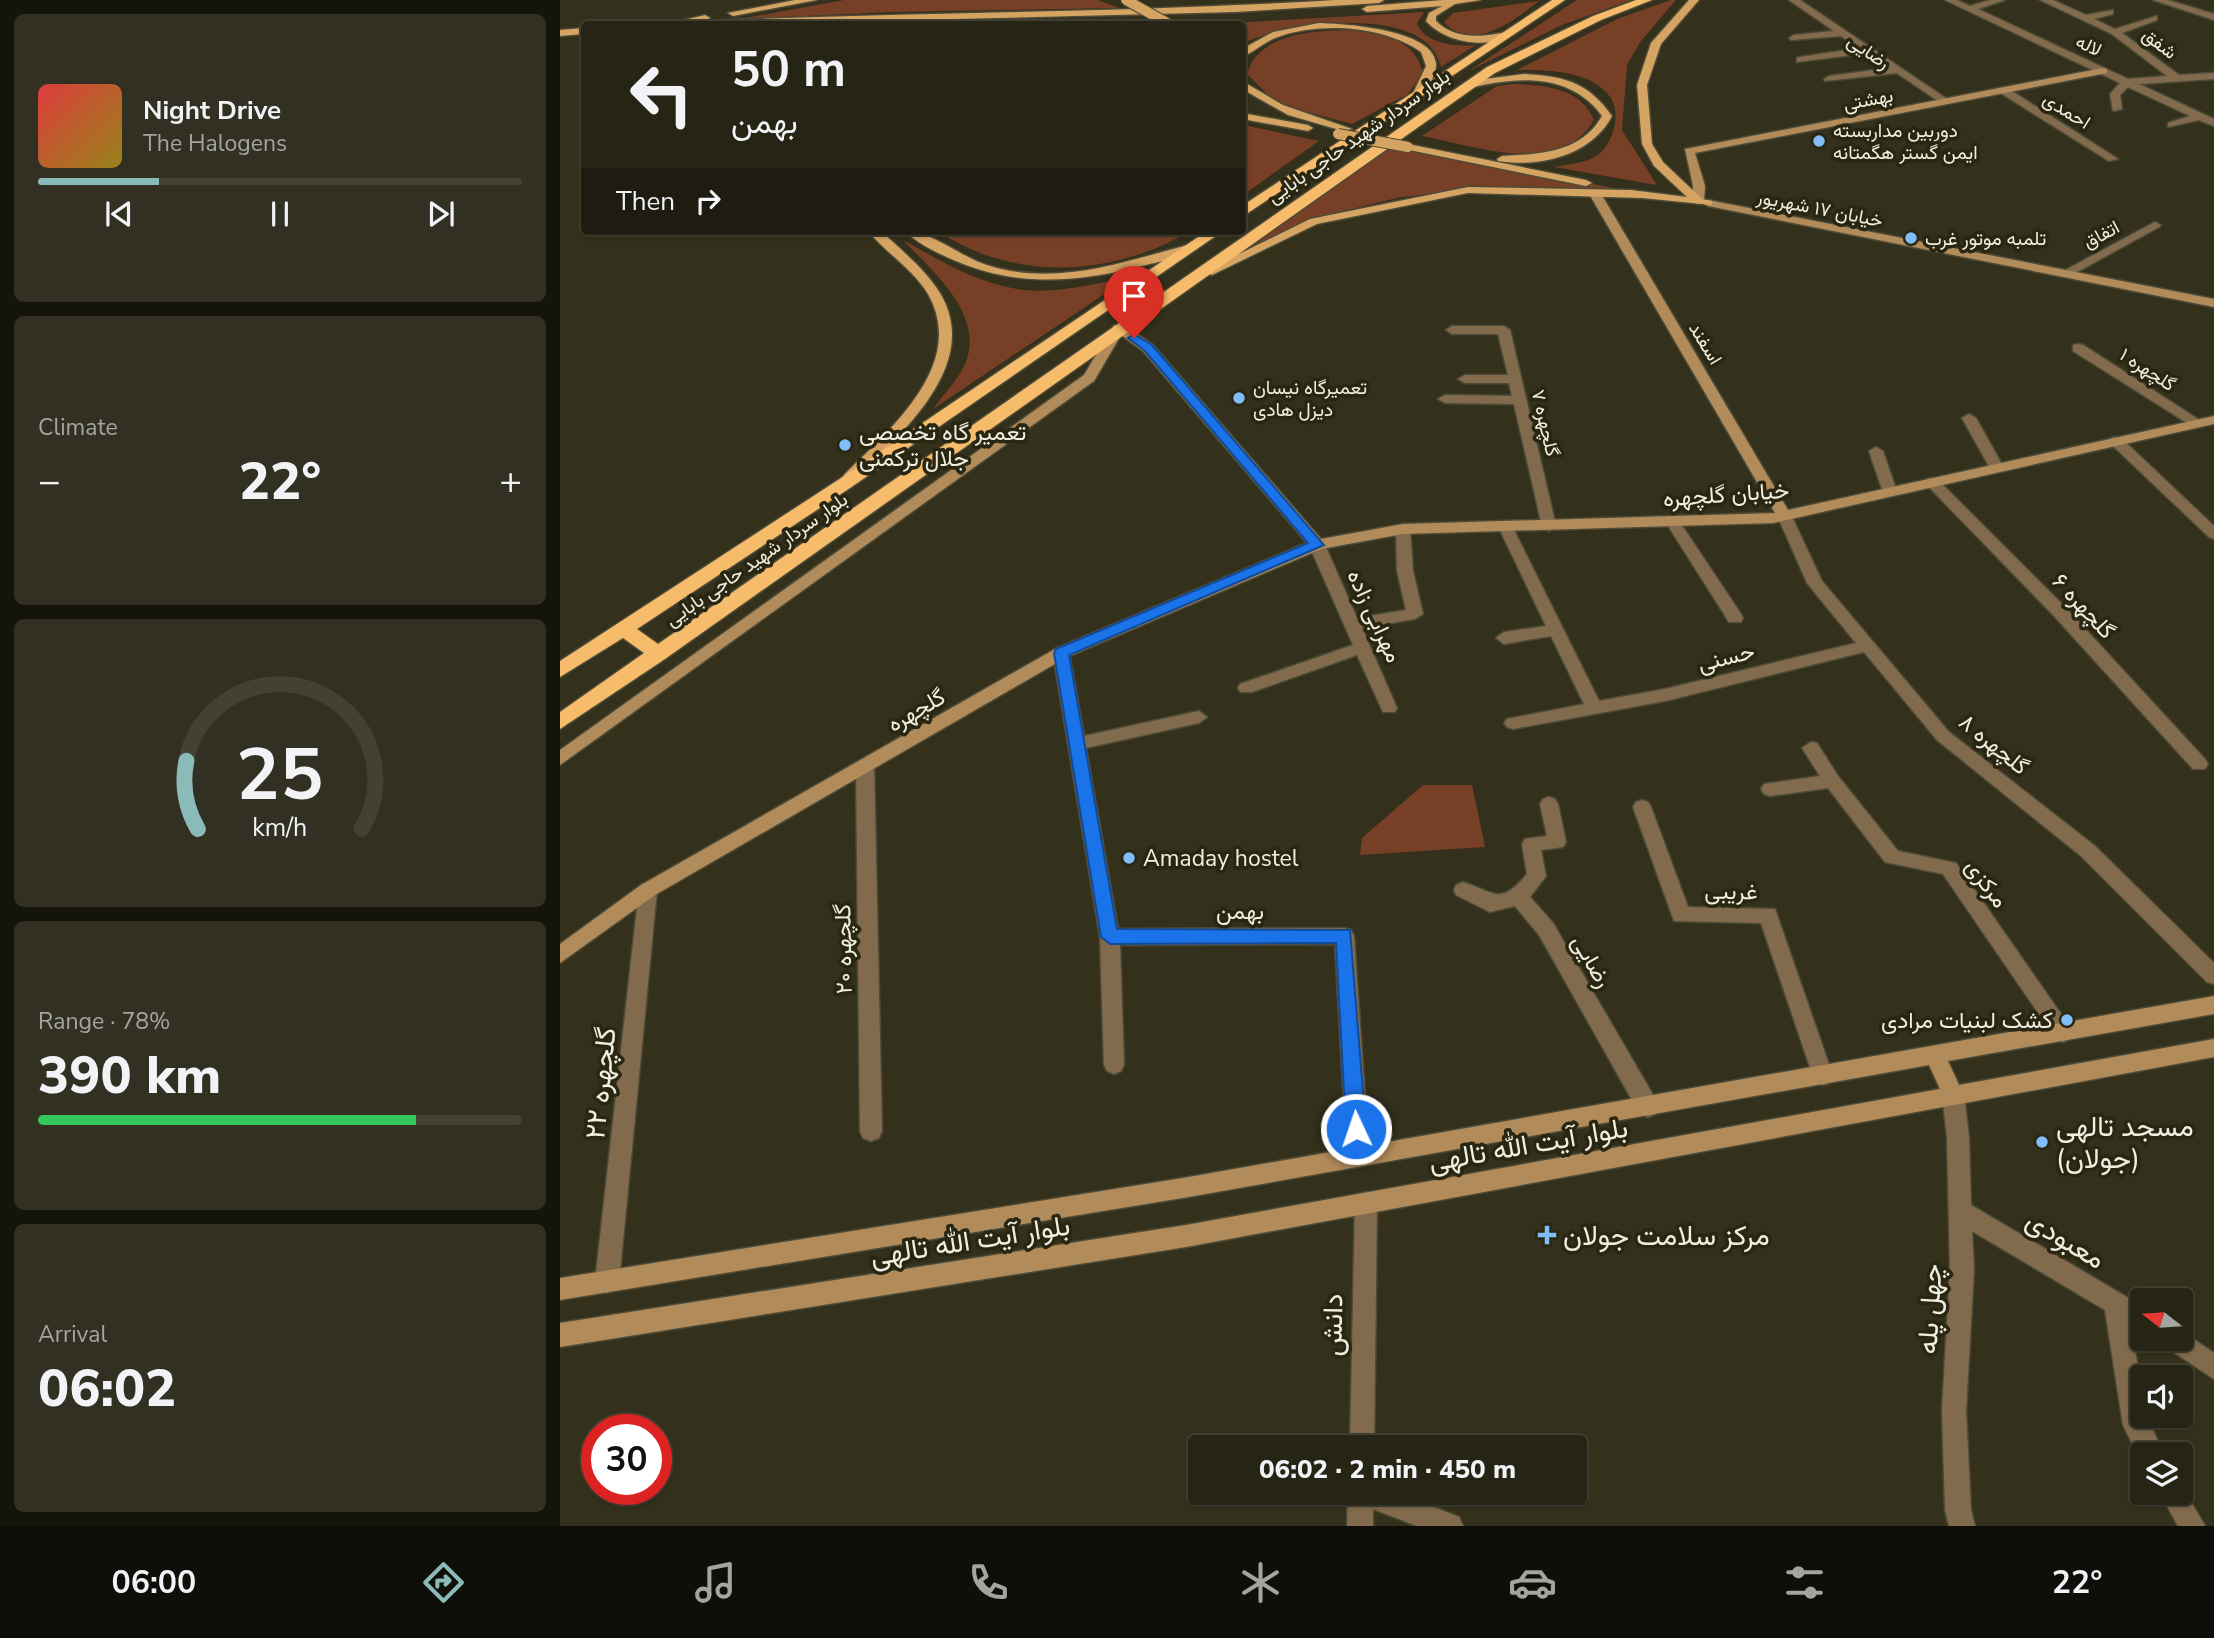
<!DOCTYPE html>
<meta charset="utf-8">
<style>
:root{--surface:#262414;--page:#323022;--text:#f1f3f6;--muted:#a4a4a0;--line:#424134;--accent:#8bbbb9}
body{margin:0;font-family:"Nunito Sans",Vazirmatn,sans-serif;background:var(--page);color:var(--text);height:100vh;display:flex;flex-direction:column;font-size:26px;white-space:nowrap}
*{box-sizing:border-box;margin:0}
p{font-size:23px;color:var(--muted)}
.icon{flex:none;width:38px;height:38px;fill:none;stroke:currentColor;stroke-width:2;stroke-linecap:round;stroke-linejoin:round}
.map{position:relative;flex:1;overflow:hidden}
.details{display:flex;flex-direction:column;gap:14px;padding:14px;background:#15140b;width:560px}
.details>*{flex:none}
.hud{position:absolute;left:21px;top:21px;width:665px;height:214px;border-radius:7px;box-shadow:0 2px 5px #0004,0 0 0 2px var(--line);background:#262414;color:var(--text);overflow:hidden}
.needle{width:46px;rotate:287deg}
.fabs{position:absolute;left:1570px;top:1288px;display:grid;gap:14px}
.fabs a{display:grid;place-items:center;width:63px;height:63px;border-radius:7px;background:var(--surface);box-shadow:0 2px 5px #0004,0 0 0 2px var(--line);font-size:35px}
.speed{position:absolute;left:21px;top:1414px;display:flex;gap:14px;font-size:35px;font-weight:700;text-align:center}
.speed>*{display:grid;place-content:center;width:91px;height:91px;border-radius:50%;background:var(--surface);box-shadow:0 2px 5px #0004,0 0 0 2px var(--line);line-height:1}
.speed .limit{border:10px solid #d22;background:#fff;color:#111}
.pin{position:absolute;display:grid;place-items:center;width:60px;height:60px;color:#fff;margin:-72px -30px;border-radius:50% 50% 50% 0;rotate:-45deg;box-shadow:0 0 7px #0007}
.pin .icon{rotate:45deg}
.me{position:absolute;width:77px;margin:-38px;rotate:357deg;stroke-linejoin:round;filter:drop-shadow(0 0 5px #0008)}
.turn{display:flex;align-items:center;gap:24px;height:147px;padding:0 35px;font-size:32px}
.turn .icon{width:91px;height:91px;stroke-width:2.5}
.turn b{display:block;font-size:49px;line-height:60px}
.then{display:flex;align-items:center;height:66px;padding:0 35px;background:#0003;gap:14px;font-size:26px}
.big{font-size:52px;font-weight:800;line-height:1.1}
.details .card{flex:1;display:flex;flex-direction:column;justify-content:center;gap:10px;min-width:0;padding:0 24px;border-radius:10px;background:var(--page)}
.details .dial{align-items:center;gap:0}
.dial svg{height:182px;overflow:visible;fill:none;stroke:var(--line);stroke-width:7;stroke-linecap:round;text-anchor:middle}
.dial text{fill:var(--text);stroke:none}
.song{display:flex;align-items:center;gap:21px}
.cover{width:84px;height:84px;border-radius:10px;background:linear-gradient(135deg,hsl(0 70% 55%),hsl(50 70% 35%))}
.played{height:7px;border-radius:4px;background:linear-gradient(90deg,var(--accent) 25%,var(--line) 25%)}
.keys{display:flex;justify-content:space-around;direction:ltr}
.heat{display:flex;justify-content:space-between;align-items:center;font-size:38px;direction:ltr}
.charge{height:10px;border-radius:5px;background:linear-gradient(90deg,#34c759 78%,var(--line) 0)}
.trip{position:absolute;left:628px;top:1435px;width:399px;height:70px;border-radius:7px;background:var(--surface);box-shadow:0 2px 5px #0004,0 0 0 2px var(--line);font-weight:800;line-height:70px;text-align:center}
.tab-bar{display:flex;height:112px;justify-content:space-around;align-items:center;background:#0f0e08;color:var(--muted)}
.tab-bar .icon{width:49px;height:49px}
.tab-bar .current{color:var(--accent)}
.tab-bar b{font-size:32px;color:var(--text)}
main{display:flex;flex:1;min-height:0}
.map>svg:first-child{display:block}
.green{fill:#783f27}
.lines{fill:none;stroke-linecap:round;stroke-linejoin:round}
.street-casing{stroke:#4d4b37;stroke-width:3}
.secondary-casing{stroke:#4d4b37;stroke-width:3}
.primary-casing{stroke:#4d4b37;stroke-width:3}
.highway-casing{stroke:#4d4b37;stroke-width:3}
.street{fill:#826b4c;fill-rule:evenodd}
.secondary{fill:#b18b5a;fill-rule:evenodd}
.primary{fill:#d5a463;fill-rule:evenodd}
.highway{fill:#f6bb6b;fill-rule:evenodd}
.primary-bridge-casing{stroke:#4d4b37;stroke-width:12;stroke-linecap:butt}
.primary-bridge{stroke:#d5a463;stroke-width:10}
.route{fill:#1a73e8;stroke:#114b97;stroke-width:2}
.poi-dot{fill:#80bdfa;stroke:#292611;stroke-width:2.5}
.labels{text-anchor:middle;stroke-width:7;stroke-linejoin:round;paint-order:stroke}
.far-street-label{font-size:19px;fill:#efeee0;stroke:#292611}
.far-poi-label{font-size:19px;fill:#efeee0;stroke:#292611;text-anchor:start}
.poi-label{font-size:23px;fill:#efeee0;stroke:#292611;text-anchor:start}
.street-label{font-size:23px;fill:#efeee0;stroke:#292611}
.near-street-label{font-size:28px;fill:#efeee0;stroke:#292611}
.near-poi-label{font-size:28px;fill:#efeee0;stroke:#292611;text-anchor:start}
</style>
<main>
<section class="details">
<div class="card">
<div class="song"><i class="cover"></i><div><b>Night Drive</b><p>The Halogens</p></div></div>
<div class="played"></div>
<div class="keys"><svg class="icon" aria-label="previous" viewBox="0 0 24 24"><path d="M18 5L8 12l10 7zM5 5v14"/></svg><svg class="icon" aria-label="pause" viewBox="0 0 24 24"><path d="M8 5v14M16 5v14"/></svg><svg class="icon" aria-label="next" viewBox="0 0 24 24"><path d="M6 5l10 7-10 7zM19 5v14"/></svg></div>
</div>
<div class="card"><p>Climate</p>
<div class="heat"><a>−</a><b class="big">22°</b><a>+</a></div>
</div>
<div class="card dial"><svg viewBox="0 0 100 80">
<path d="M14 69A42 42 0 1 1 86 69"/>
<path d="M14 69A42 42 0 0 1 9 39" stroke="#8bbbb9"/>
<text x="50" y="56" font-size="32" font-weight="700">25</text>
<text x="50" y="72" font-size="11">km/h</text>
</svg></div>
<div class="card"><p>Range · 78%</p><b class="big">390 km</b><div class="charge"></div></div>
<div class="card"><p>Arrival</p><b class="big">06:02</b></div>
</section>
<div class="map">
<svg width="1654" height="1526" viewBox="0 0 1654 1526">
<rect width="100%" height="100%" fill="#33301b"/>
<g class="green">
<polygon points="284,0 538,0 559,8 331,12 180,19"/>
<polygon points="1017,0 1071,0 1002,25 907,72"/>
<path d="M 1111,0 L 1116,0 L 1080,42 L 1067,65 L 1062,130 L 1097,185 L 994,167 C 1009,164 1031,163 1041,152 C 1056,138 1062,107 1046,92 C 1025,70 985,70 957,70 L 1057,19 Z"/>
<path d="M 979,1 C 955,20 913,54 884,22 L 893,13 Z"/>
<path d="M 864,12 L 857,23 C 864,44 897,47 916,45 L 881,67 C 867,2 726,23 683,43 L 682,24 L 654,24 Z"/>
<polygon points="597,19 605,24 358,24"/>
<path d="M 791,30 C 823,35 854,37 863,73 L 848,94 L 792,124 L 717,104 L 687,74 C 699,32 755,31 791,30 Z"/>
<path d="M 953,84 C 983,85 1021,87 1034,120 C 999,179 914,145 862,136 L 937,86 Z"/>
<polygon points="683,125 759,141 683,195"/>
<polygon points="827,143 1053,188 919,189 841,197 771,214 709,239 610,295"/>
<path d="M 378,231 L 630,231 C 553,277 453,282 378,231 Z"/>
<path d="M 343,240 C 379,260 415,282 457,289 C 493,295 534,284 570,277 L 373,409 C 383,395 398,380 405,364 C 426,315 372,271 343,240 Z"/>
<polygon points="863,785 912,785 925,847 800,855 802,838"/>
</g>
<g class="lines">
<defs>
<g id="street">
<polygon points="1229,0 1240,0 1390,101 1381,103 1337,73 1265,81 1264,79 1269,76 1329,68 1307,53 1237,62 1237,58 1240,57 1300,48 1281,36 1231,40 1229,38 1234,35 1274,31"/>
<polygon points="1385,0 1397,0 1410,6 1430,0 1445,0 1418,9 1568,79 1607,76 1552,34 1480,0 1493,0 1526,15 1553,10 1553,14 1534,19 1555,29 1597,16 1597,20 1562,33 1619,75 1654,73 1654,79 1579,84 1654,119 1654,126 1639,120 1608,127 1608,123 1630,116 1568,87 1560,95 1562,109 1553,111 1550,94 1560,83"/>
<polygon points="1593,0 1608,0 1654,14 1654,20"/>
<polygon points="1439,88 1447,88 1558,159 1549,161 1439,92"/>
<polygon points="1595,222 1601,225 1599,227 1508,277 1498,274"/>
<polygon points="944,326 950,330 996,526 989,531 982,526 954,404 885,403 878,399 885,395 952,396 949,383 905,383 898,379 905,375 948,375 938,334 892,334 886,330 892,326"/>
<polygon points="1518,344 1523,345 1644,423 1642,426 1632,426 1513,351 1513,345"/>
<polygon points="1409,414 1416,418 1444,468 1442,471 1432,471 1430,468 1402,418"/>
<polygon points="1556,437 1561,438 1654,526 1654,539 1649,537 1551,444 1551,438"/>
<polygon points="1316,447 1323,451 1337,492 1335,495 1325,495 1323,492 1309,451"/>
<polygon points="1372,478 1377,479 1506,608 1645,759 1648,764 1645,769 1633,769 1494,616 1367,485 1367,479"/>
<polygon points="1224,510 1231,515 1262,581 1389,732 1535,846 1654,963 1654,984 1647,982 1521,856 1377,740 1304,652 1105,701 953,729 947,727 944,723 947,719 1024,704 991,636 944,644 936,638 944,632 986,626 938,526 940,523 950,523 952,526 1039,701 1105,689 1296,643 1247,583 1217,515"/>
<polygon points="1112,516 1117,518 1181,614 1183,618 1181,622 1169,622 1105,521"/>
<polygon points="843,524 850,529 853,571 863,614 855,619 802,628 837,708 835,712 823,712 797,655 692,692 680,692 678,688 680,684 793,645 749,545 752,542 762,542 765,545 797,618 846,610 837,571 836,529"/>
<polygon points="501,647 509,653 524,736 639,711 647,717 639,723 526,748 558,929 784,928 791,930 794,936 809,1157 806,1164 798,1167 790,1164 787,1157 775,944 560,945 564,1065 561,1071 554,1074 547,1071 544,1065 540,937 493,653"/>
<polygon points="1251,742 1257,743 1278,776 1338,851 1396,863 1510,1027 1513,1033 1510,1039 1503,1042 1496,1039 1383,874 1325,862 1268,788 1210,796 1204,794 1201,789 1204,784 1260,776 1242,748"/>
<polygon points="305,759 314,766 322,1131 319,1138 311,1141 303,1138 300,1131 296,766"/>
<path d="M 989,797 L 995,799 L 998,804 L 1006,842 L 1003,847 L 981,850 L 986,876 L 970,897 L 993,923 L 1096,1100 L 1099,1107 L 1096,1114 L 1088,1117 L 1080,1114 L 979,935 L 955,906 L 930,912 L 896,895 L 894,890 L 896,885 L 903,882 C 936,893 940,906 967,874 L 962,844 L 965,839 L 987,836 L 980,804 L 983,799 Z"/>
<polygon points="1082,800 1088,802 1091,807 1128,907 1215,909 1273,1076 1270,1083 1263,1085 1256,1083 1253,1076 1201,923 1114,921 1073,807 1076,802"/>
<polygon points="88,882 95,885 97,890 59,1282 55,1290 47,1293 39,1290 35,1282 79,890 81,885"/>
<polygon points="1393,1085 1400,1087 1404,1094 1409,1138 1411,1205 1582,1306 1582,1331 1571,1326 1582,1392 1582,1416 1586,1416 1604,1454 1582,1454 1582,1463 1563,1425 1545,1310 1412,1231 1414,1269 1406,1411 1411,1510 1415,1526 1389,1526 1385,1510 1382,1411 1390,1269 1387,1138 1382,1094 1386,1087"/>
<polygon points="806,1192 814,1196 817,1203 814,1447 790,1447 795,1203 798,1196"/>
<polygon points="1620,1330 1654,1353 1654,1379 1606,1347 1602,1339 1620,1339"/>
<polygon points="1620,1483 1645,1526 1618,1526 1600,1493 1620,1493"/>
<polygon points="788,1493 838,1493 899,1517 903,1526 857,1526 813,1509 813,1526 787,1526"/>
</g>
<g id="secondary">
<polygon points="1543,68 1547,69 1547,73 1135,153 1145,186 1144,201 1148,200 1654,299 1654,307 1148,206 1142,203 1138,204 1132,201 1133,186 1125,149"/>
<polygon points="1030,190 1040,192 1228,510 1654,416 1654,424 1213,523 843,534 761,549 507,657 95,895 0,963 0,944 81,885 495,649 747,543 583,351 561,335 534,381 0,765 0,750 524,375 554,325 564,325 593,345 761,539 843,524 1215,513 1028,192"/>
<polygon points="1654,996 1654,1014 1388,1061 1399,1085 1654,1039 1654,1057 626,1247 0,1347 0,1323 626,1225 1380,1089 1369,1065 623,1198 0,1300 0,1278 623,1178"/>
</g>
<g id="primary">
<polygon points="235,0 257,0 173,16 168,13"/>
<path d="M 775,0 L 824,0 L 819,3 L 675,12 L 192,24 L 107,24 L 145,15 L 150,18 L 145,21 C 355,12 565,13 775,0 Z"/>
<path d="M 883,0 L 921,0 L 895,4 L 876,16 L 876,21 C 895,40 922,37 946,32 L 951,35 C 927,50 884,42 866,21 L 869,13 L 882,6 L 807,12 L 802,9 L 807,6 Z"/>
<polygon points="1129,0 1139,0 1101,44 1087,85 1092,144 1103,162 1142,199 1152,201 1152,205 1082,198 908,193 757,224 652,275 642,272 750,219 908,187 1071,190 1127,197 1094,166 1082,144 1077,85 1091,43"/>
<path d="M 759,23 C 785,24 872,29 876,63 C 877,76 867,87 861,97 L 853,97 L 852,95 L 866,66 L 861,52 C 824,26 762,22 721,36 C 706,40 696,51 682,57 L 682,49 L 713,32 Z"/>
<polygon points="24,28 24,34 0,36 0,30"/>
<path d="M 964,74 C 1004,76 1028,82 1052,116 C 1032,155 980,168 938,161 L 937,159 L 942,156 C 980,154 1021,153 1042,116 C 1009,71 954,77 906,89 L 901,86 L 924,79 Z"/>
<polygon points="682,81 723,105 792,129 783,131 728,115 682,89"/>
<polygon points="682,113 748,125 753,128 748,131 682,119"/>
<polygon points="848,144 1026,180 1032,183 1026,186 844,149 844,145"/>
<path d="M 308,231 L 321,231 C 341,250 365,269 380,293 C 423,365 340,434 294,481 L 289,482 L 282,478 L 284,475 C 329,430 408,365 368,294 C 353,269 326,253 308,231 Z"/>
<path d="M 345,231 C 371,231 398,255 424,264 C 494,288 563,262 631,244 L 637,248 C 625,258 602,261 586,265 C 521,282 459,288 396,261 C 379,254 358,244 345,231 Z"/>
</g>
<g id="highway">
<polygon points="992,0 1005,0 682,217 682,206"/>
<polygon points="1076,0 1092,0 1041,20 935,73 105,659 0,729 0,712 84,653 63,638 0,677 0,661 278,480 647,231 663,231 290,488 77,629 98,644 927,67 1033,16"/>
</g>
</defs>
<use href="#street" class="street-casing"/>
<use href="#secondary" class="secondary-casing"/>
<use href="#primary" class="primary-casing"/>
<use href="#highway" class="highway-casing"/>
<use href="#street" class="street"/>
<use href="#secondary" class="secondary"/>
<use href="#primary" class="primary"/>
<use href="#highway" class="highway"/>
<defs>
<g id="primary-bridge">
<polyline points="566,0 609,24"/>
<polyline points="778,134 848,147"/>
</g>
</defs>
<use href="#primary-bridge" class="primary-bridge-casing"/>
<use href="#primary-bridge" class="primary-bridge"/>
</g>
<polygon class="route" points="574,334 592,345 764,545 509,655 557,929 790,930 806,1129 803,1136 796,1138 789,1136 786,1129 776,943 550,944 541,937 494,653 496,649 748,543 584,350 568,338"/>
<g class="poi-dot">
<circle cx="1259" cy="141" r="7"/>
<circle cx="1351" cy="238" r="7"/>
<circle cx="679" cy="398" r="7"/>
<circle cx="285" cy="445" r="7"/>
<circle cx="569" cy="858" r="7"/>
<circle cx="1507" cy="1020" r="7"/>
<circle cx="1482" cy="1142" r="7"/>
<path d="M983.5 1224.5h7v7h7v7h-7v7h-7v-7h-7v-7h7z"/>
</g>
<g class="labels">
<g class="far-street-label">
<text transform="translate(1600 43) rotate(38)" y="7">شفق</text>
<text transform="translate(1529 45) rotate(25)" y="7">لاله</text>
<text transform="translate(1309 51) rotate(34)" y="7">رضایی</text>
<text transform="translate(1308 99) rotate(-11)" y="7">بهشتی</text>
<text transform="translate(1507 110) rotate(32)" y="7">احمدی</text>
<text transform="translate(798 136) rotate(-35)" y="7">بلوار سردار شهید حاجی بابایی</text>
<text transform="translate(1260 208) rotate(11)" y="7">خیابان ۱۷ شهریور</text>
<text transform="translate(1541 234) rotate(-28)" y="7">اتفاق</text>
<text transform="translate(1146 343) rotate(59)" y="7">اسفند</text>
<text transform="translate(1588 369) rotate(33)" y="7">گلچهره ۱</text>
<text transform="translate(986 423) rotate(77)" y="7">گلچهره ۷</text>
<text transform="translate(196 559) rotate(-35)" y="7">بلوار سردار شهید حاجی بابایی</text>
</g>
<g class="far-poi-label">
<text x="1273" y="137">دوربین مداربسته<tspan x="1273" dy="22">ایمن گستر هگمتانه</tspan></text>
<text x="1365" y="245">تلمبه موتور غرب</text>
<text x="693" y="394">تعمیرگاه نیسان<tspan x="693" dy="22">دیزل هادی</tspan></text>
</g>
<g class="poi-label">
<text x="299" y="440">تعمیر گاه تخصصی<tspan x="299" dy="26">جلال ترکمنی</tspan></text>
<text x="583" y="866">Amaday hostel</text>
<text x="1493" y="1028" text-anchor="end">کشک لبنیات مرادی</text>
</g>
<g class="street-label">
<text transform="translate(1166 494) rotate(-4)" y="8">خیابان گلچهره</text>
<text transform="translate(1524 606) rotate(47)" y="8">گلچهره ۶</text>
<text transform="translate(815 616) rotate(65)" y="8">مهرابی زاده</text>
<text transform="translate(1166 657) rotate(-14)" y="8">حسنی</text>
<text transform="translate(356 710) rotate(-30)" y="8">گلچهره</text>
<text transform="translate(1434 744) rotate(39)" y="8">گلچهره ۸</text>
<text transform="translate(1427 883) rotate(53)" y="8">مرکزی</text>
<text transform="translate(1171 891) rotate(1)" y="8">غریبی</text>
<text x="680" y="919">بهمن</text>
<text transform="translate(283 949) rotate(-91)" y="8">گلچهره ۲۰</text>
<text transform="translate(1032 961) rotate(60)" y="8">رضایی</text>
</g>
<g class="near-street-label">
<text transform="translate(40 1083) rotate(-84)" y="10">گلچهره ۲۲</text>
<text transform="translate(968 1144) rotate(-10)" y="10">بلوار آیت الله تالهی</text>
<text transform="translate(1506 1239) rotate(31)" y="10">معبودی</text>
<text transform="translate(410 1240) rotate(-9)" y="10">بلوار آیت الله تالهی</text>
<text transform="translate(1369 1309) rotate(-87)" y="10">چهل پله</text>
<text transform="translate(772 1325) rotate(-89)" y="10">دانش</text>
</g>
<g class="near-poi-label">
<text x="1496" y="1136">مسجد تالهی<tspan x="1496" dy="32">(جولان)</tspan></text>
<text x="1003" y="1245">مرکز سلامت جولان</text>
</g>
</g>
</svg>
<div class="fabs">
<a><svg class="needle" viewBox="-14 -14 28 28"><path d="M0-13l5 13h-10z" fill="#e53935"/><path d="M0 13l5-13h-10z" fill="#a4a4a0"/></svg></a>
<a><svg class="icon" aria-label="sound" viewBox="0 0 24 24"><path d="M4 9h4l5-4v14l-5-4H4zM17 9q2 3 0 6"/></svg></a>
<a><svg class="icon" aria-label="layers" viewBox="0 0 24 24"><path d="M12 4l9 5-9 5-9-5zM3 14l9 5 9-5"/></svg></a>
</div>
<div class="speed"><div class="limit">30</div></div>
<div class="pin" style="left:574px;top:338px;background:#d93025"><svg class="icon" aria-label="arrive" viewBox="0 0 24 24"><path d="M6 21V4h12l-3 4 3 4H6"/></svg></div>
<svg class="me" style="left:796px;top:1129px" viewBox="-20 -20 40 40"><circle r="17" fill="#1a73e8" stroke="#fff" stroke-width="3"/><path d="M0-11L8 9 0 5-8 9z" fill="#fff"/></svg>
<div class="trip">06:02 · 2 min · 450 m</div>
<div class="hud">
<div class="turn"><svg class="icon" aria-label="left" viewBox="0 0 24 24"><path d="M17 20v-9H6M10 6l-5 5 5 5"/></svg><div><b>50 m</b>بهمن</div></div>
<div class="then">Then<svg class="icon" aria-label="right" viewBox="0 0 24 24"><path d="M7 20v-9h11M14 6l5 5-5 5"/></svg></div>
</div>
</div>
</main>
<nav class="tab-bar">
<b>06:00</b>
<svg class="icon current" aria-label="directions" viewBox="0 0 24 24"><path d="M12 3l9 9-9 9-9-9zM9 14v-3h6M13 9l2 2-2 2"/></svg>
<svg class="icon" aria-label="music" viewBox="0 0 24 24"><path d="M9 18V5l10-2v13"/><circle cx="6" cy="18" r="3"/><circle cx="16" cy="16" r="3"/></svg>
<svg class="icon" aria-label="phone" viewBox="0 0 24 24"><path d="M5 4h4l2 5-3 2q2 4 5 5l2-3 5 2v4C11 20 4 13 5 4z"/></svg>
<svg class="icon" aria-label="climate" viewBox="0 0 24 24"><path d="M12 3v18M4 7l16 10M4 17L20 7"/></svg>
<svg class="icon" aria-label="car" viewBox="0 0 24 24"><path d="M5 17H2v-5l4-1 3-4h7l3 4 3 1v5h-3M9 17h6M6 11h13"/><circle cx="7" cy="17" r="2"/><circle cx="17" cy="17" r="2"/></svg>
<svg class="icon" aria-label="filters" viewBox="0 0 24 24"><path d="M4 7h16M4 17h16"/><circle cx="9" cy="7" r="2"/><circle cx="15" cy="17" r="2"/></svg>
<b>22°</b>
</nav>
